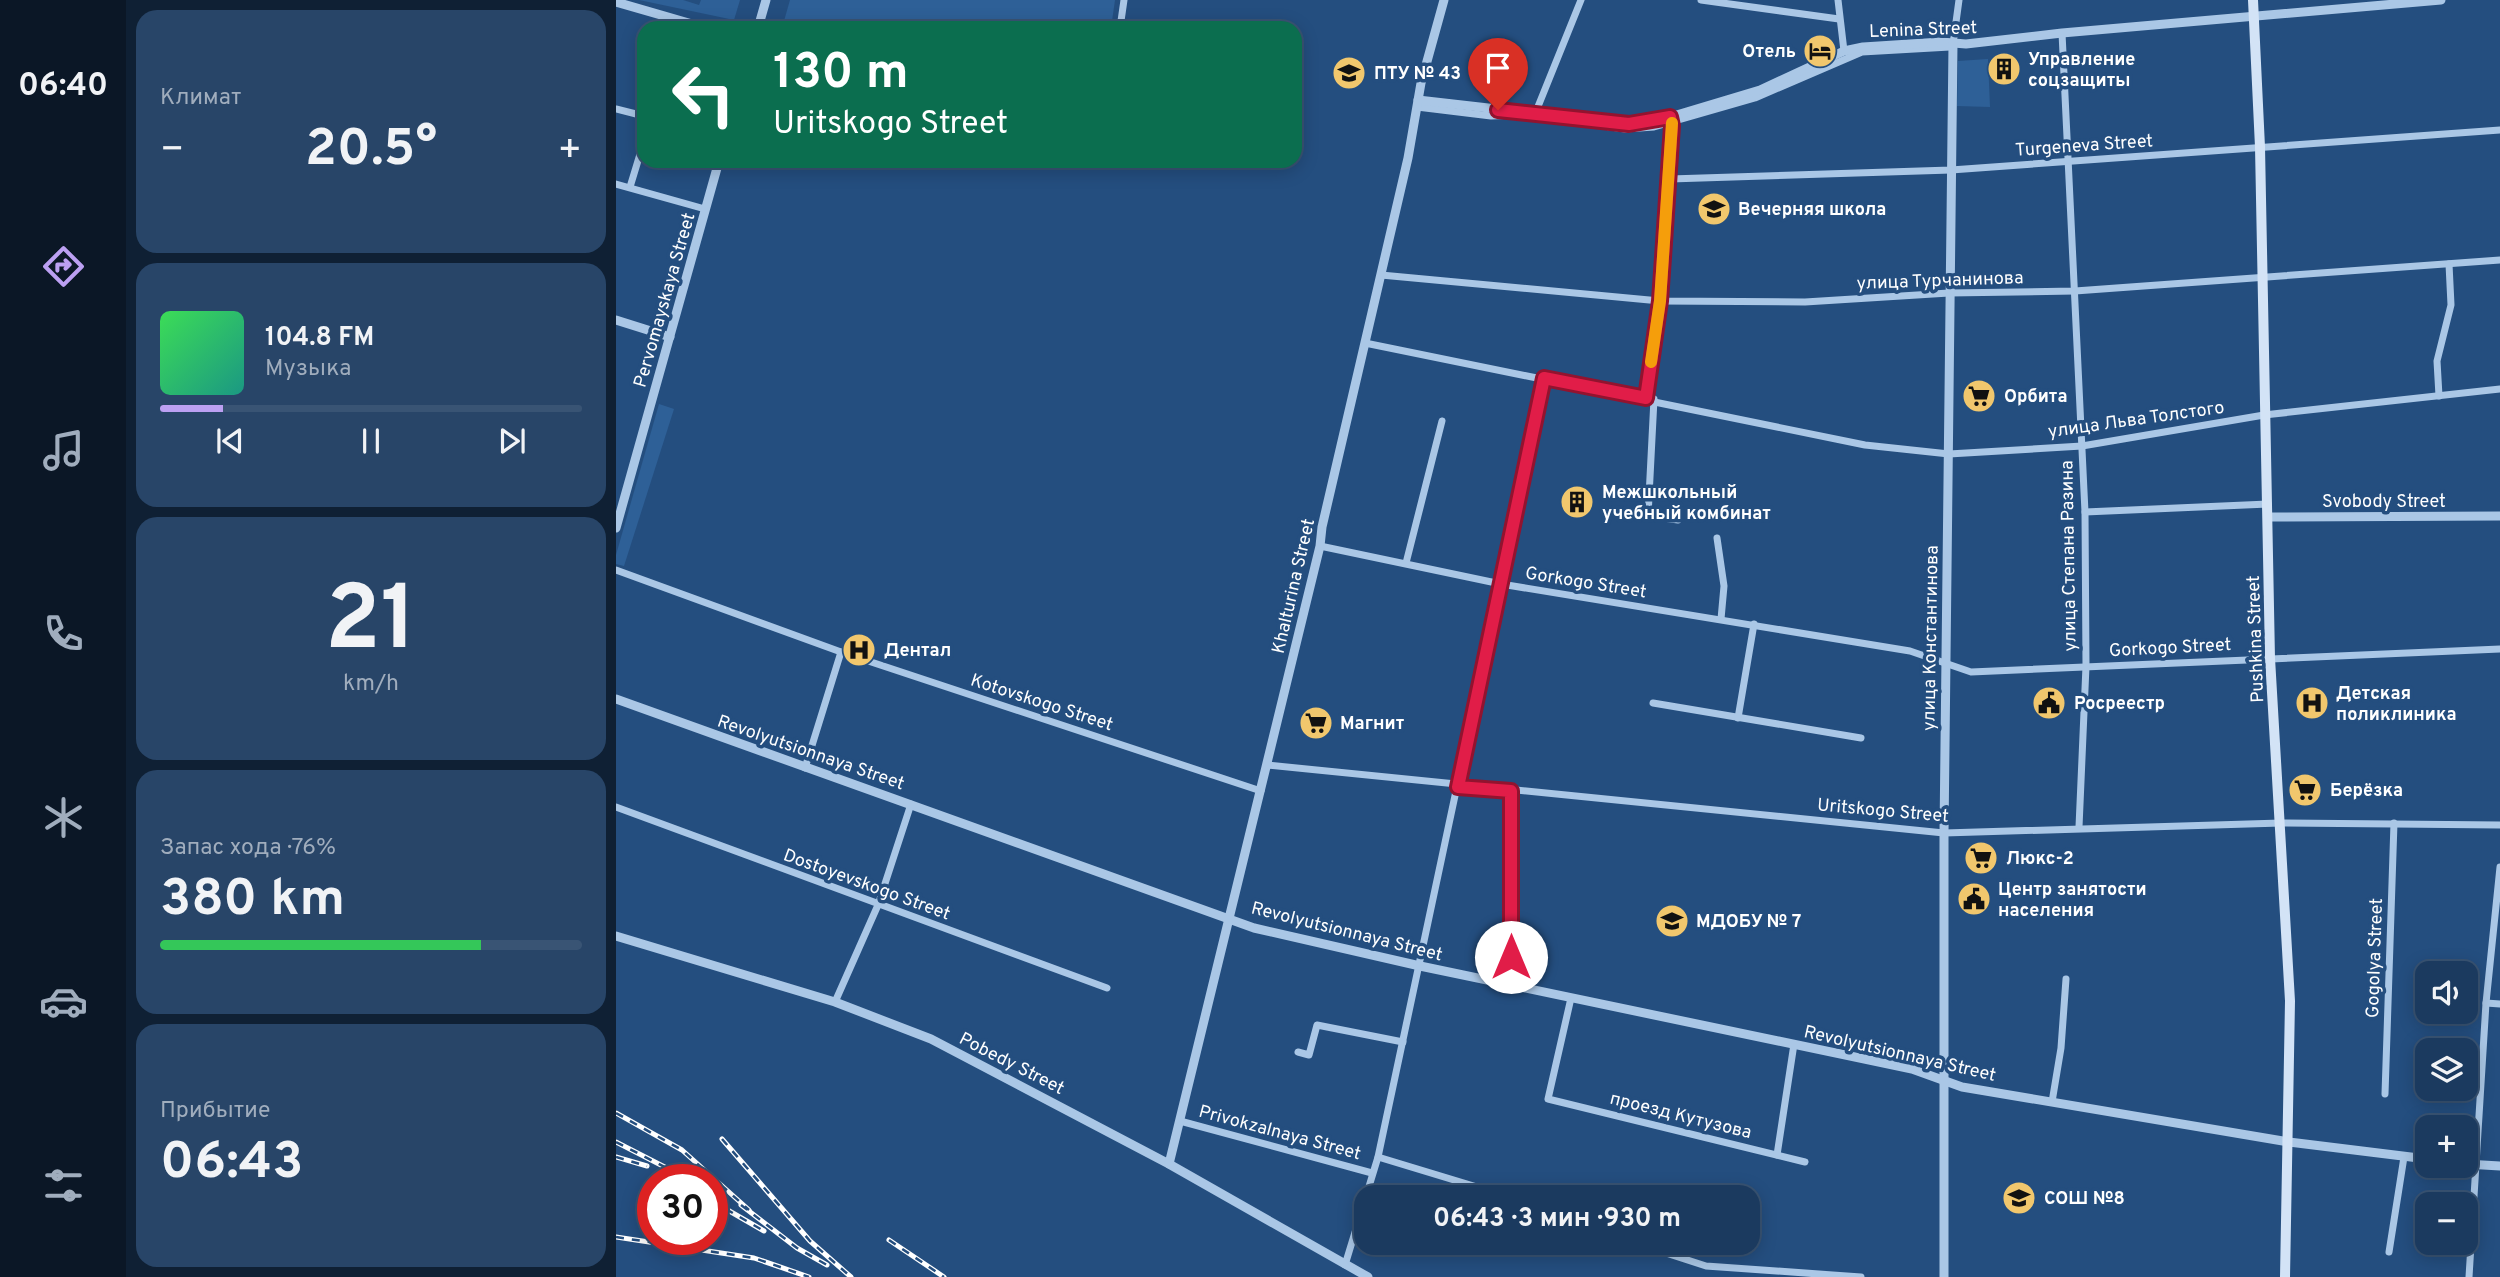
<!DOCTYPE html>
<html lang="ru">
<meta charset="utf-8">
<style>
:root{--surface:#1b3a5f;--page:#284568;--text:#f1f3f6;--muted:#a0adbd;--line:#395474;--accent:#bca0f2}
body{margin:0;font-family:Overpass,sans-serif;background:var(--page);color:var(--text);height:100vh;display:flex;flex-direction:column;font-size:26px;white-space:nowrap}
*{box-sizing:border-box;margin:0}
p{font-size:23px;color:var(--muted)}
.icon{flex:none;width:38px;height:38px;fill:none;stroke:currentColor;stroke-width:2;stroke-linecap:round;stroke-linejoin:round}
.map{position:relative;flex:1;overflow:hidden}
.panel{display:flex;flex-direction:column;gap:10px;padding:10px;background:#0f2034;width:490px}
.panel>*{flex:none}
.guide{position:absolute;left:21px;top:21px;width:665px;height:147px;border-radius:21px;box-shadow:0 4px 18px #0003,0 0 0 2px var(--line);background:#0b6e4f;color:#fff;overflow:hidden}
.fabs{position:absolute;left:1799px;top:961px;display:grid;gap:14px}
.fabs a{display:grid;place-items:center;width:63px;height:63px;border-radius:14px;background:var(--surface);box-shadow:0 4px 18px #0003,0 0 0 2px var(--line);font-size:35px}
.speed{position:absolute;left:21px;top:1164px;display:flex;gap:14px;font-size:35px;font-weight:700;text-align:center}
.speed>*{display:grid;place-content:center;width:91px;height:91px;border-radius:50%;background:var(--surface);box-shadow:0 4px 18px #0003,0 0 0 2px var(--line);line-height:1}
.speed .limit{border:10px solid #d22;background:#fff;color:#111}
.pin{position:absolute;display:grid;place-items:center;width:60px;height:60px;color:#fff;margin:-72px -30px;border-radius:50% 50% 50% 0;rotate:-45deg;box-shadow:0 0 7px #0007}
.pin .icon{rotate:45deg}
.me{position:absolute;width:77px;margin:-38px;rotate:0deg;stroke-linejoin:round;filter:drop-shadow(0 0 5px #0008)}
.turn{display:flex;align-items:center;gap:24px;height:147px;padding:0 21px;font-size:32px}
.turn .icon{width:91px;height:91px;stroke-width:2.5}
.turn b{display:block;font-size:49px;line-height:60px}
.big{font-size:52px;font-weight:700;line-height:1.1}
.panel .tile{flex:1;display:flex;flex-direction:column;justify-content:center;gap:10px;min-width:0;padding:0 24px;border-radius:21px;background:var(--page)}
.panel .dial{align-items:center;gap:0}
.dial b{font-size:91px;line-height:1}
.song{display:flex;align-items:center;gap:21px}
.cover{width:84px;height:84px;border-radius:10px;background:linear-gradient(135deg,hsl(130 70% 55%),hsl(170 70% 35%))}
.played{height:7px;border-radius:4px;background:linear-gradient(90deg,var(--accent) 15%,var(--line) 15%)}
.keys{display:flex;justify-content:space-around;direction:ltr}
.heat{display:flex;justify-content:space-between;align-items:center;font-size:38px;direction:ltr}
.charge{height:10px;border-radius:5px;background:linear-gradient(90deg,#34c759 76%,var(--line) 0)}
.trip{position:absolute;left:738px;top:1185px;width:406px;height:70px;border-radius:21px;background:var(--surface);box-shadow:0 4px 18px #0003,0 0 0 2px var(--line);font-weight:700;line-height:70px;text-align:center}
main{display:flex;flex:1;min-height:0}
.menu{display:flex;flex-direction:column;width:126px;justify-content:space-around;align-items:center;background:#0b1726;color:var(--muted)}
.menu .icon{width:49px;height:49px}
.menu .selected{color:var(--accent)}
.menu b{font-size:32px;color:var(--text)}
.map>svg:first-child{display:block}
.green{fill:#2e6097}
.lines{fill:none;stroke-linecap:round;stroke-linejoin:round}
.minor{stroke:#aac7e6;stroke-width:7}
.tertiary{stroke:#aac7e6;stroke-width:9}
.secondary{stroke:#d3e3f6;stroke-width:10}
.rail-casing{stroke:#fff;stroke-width:5}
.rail{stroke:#244e7f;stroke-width:2.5;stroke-dasharray:8;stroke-linecap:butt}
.route-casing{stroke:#92132f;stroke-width:18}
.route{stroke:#e11d48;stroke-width:12}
.slow{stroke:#f59e0b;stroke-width:12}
.labels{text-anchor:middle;stroke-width:7;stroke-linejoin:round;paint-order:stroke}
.street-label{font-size:18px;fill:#fff;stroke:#244e7f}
.poi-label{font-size:18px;font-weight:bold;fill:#fff;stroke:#244e7f;text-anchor:start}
</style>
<main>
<nav class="menu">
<b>06:40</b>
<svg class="icon selected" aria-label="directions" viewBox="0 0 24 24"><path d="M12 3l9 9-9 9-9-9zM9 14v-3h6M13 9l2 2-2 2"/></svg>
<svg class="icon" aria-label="music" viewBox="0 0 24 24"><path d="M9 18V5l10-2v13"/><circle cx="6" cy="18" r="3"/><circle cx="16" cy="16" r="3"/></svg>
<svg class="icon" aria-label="phone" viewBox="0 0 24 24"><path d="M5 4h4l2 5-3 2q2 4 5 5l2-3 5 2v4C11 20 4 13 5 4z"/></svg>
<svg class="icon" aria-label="climate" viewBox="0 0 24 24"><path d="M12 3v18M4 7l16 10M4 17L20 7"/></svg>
<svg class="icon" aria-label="car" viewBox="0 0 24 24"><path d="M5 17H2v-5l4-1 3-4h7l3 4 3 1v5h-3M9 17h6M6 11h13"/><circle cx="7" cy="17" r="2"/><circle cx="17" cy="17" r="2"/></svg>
<svg class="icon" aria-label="filters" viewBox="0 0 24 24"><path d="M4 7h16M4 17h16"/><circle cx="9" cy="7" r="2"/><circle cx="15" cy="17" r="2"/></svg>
</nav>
<section class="panel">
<div class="tile"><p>Климат</p>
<div class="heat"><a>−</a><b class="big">20.5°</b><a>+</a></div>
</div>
<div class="tile">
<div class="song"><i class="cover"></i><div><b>104.8 FM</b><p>Музыка</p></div></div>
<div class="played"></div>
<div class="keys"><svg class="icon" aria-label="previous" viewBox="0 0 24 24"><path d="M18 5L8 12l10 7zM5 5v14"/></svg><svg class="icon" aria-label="pause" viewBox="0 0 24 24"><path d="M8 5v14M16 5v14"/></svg><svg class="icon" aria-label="next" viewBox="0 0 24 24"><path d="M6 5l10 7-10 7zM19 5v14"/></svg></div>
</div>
<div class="tile dial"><b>21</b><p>km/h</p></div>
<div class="tile"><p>Запас хода · 76%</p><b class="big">380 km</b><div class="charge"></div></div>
<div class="tile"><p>Прибытие</p><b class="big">06:43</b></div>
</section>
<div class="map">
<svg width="1884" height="1277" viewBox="0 0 1884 1277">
<rect width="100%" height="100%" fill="#244e7f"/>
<g class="green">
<polygon points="23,0 67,0 83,5 85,0 124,0 118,20"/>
<polygon points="174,0 499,0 495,28 166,28"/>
<polygon points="1372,59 1374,107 1341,106 1342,61"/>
<polygon points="43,404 58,409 8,566 0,564 0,555"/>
</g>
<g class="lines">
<g class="minor">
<polyline points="1085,0 1223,19"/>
<polyline points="1222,0 1228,51"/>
<polyline points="504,28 508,0"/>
<polyline points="1446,33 1469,512 1470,666 1463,827"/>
<polyline points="1337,44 1343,0"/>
<polyline points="801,107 875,116 901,115"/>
<polyline points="0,109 28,116"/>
<polyline points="919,114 965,0"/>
<polyline points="951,121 1009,129 1038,127 1139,98 1246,52 1334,47"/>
<polyline points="1054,179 1335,170 1884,130"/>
<polyline points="0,184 89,209"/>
<polyline points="14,187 28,141"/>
<polyline points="765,275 1044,301 1189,302 1333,293 1459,291 1884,260"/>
<polyline points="749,343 1249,445 1333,454 1466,446 1648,415 1884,389"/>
<polyline points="1823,396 1821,361 1835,305 1833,264"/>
<polyline points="1030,398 1044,301 1055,120"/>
<polyline points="1038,399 1032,516 1062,520"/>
<polyline points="1469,512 1652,504"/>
<polyline points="1101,538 1108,586 1105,619"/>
<polyline points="704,546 885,584 1294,651 1355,672 1884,649"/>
<polyline points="790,563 826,421"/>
<polyline points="0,570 225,652 645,791"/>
<polyline points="1037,703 1245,738"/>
<polyline points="1122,718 1138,624"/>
<polyline points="651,765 1328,833 1665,823 1884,825"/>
<polyline points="189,768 225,652"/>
<polyline points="0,807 491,988"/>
<polyline points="895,985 895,791"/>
<polyline points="955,998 932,1099 1189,1162"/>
<polyline points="219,1002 262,905 295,804"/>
<polyline points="1870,1003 1884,1004"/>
<polyline points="682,1052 693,1055 701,1025 787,1042"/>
<polyline points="1769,1094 1778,823"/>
<polyline points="1436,1102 1445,1048 1450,979"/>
<polyline points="564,1121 756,1173"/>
<polyline points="1161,1155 1178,1044"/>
<polyline points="762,1157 894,1197"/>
<polyline points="1016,1242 1090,1266 1245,1277"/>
<polyline points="1773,1252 1788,1157"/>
<polyline points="729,1265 762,1157 928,378"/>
<polyline points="1853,1277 1870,1003 1884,867"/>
</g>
<g class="tertiary">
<polyline points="0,2 90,28"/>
<polyline points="142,28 150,0"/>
<polyline points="802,100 1013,124 1054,117 1144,90 1228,51 1247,47 1325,42 1350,44 1446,33 1825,0"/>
<polyline points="0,320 54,337"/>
<polyline points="1652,517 1884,516"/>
<polyline points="0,528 103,161"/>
<polyline points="0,699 638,928 804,966 1296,1069 1346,1087 1673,1142 1811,1159"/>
<polyline points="0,936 219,1002 315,1039 553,1164 752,1277"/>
<polyline points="553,1164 704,546 706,527 792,158 805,83 828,0"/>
<polyline points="1850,1164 1884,1166"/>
<polyline points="1328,1277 1328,833 1337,44"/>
</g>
<polyline class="secondary" points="1637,0 1644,147 1654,658 1674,1001 1669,1277"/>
<defs>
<g id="rail">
<polyline points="0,1113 66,1150 133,1210"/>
<polyline points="106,1139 194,1241 235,1277"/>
<polyline points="0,1142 74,1180"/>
<polyline points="0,1157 31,1166"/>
<polyline points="96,1201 148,1231"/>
<polyline points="125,1205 181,1248 211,1265"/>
<polyline points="0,1237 138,1258 193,1277"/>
<polyline points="273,1240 328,1277"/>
</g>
</defs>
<use href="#rail" class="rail-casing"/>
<use href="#rail" class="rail"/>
</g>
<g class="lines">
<defs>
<polyline id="route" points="882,110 1013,124 1054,117 1056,126 1044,301 1030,398 928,378 842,787 895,791 895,957"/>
</defs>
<use href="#route" class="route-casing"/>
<use href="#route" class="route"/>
<polyline class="slow" points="1035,362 1044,301 1056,123"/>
</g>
<defs>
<symbol id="hotel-disc" viewBox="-11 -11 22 22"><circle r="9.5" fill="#f1c76d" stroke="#244e7f"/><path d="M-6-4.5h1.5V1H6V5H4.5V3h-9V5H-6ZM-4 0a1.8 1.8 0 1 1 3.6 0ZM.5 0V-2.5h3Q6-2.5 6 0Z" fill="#111"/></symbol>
<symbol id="building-disc" viewBox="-11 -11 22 22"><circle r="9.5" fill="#f1c76d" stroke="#244e7f"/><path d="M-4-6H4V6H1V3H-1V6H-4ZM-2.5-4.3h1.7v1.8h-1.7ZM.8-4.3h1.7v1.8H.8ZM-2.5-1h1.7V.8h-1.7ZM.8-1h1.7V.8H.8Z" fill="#111"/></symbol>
<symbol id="university-disc" viewBox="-11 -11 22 22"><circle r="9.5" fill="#f1c76d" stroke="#244e7f"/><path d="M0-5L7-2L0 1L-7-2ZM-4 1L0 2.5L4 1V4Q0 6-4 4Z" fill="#111"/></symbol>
<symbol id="school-disc" viewBox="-11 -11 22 22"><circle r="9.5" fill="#f1c76d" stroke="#244e7f"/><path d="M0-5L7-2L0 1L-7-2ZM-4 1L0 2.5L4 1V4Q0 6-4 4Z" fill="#111"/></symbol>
<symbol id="supermarket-disc" viewBox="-11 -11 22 22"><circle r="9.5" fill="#f1c76d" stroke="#244e7f"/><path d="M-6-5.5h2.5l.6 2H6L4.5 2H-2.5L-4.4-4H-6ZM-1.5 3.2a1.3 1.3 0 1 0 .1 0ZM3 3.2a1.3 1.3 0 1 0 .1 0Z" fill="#111"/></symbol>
<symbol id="hospital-disc" viewBox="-11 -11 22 22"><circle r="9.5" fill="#f1c76d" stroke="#244e7f"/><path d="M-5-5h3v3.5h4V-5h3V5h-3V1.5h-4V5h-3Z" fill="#111"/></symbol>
<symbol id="civic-disc" viewBox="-11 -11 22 22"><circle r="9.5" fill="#f1c76d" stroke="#244e7f"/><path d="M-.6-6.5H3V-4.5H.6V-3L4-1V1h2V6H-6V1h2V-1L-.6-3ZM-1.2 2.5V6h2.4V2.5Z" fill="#111"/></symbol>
</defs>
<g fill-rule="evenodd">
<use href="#hotel-disc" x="1185" y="32" width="38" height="38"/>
<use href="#building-disc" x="1369" y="50" width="38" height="38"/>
<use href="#university-disc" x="714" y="54" width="38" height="38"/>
<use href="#school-disc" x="1079" y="190" width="38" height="38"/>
<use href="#supermarket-disc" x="1344" y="377" width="38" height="38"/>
<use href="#building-disc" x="942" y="483" width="38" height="38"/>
<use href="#hospital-disc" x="224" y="631" width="38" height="38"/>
<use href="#civic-disc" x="1414" y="684" width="38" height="38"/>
<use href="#hospital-disc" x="1677" y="684" width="38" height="38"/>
<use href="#supermarket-disc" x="681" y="704" width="38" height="38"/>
<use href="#supermarket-disc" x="1670" y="771" width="38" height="38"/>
<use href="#supermarket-disc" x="1346" y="839" width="38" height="38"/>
<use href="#civic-disc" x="1339" y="880" width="38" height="38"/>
<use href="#school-disc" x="1037" y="902" width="38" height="38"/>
<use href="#school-disc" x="1384" y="1179" width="38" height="38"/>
</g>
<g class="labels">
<g class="street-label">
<text transform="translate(1307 29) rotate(-2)" y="6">Lenina Street</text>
<text transform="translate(1468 145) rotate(-4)" y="6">Turgeneva Street</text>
<text transform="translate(1324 280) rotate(-2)" y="6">улица Турчанинова</text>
<text transform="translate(48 300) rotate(-74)" y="6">Pervomayskaya Street</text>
<text transform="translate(1520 419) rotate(-8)" y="6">улица Льва Толстого</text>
<text x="1768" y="507">Svobody Street</text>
<text transform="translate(1452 556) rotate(-91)" y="6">улица Степана Разина</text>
<text transform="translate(970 582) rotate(9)" y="6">Gorkogo Street</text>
<text transform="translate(677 586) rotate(-77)" y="6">Khalturina Street</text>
<text transform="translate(1314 638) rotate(-89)" y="6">улица Константинова</text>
<text transform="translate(1639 639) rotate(-92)" y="6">Pushkina Street</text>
<text transform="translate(1554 647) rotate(-3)" y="6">Gorkogo Street</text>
<text transform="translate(426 702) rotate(18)" y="6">Kotovskogo Street</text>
<text transform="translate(195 752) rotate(19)" y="6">Revolyutsionnaya Street</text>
<text transform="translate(1267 810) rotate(5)" y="6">Uritskogo Street</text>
<text transform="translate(251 884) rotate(20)" y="6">Dostoyevskogo Street</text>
<text transform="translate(731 931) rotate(14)" y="6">Revolyutsionnaya Street</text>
<text transform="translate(1758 958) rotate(-88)" y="6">Gogolya Street</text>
<text transform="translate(1284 1053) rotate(13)" y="6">Revolyutsionnaya Street</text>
<text transform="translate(396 1063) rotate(27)" y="6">Pobedy Street</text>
<text transform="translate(1065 1115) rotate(14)" y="6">проезд Кутузова</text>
<text transform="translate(664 1132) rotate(15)" y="6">Privokzalnaya Street</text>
</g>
<g class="poi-label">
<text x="1180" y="57" text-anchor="end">Отель</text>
<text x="1412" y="65">Управление<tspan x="1412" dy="21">соцзащиты</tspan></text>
<text x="758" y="79">ПТУ № 43</text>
<text x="1122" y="215">Вечерняя школа</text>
<text x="1388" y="402">Орбита</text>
<text x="986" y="498">Межшкольный<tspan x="986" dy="21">учебный комбинат</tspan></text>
<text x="268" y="656">Дентал</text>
<text x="1720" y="699">Детская<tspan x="1720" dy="21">поликлиника</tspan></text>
<text x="1458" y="709">Росреестр</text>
<text x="724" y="729">Магнит</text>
<text x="1714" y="796">Берёзка</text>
<text x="1390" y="864">Люкс-2</text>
<text x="1382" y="895">Центр занятости<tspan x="1382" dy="21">населения</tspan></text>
<text x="1080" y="927">МДОБУ № 7</text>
<text x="1428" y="1204">СОШ №8</text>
</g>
</g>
</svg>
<div class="fabs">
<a><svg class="icon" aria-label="sound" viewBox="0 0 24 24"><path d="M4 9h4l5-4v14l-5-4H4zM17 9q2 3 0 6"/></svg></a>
<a><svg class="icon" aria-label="layers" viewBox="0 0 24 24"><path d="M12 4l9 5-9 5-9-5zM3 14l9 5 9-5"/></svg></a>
<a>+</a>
<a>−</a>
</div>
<div class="speed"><div class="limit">30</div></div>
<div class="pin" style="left:882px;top:110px;background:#d93025"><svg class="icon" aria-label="arrive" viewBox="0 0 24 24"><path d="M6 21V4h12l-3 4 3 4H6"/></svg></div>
<svg class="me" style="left:895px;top:957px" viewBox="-20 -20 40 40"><circle r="19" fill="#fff"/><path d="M0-13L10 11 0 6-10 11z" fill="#e11d48"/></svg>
<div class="trip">06:43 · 3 мин · 930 m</div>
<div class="guide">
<div class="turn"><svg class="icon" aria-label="left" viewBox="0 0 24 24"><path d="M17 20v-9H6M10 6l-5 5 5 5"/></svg><div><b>130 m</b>Uritskogo Street</div></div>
</div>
</div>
</main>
